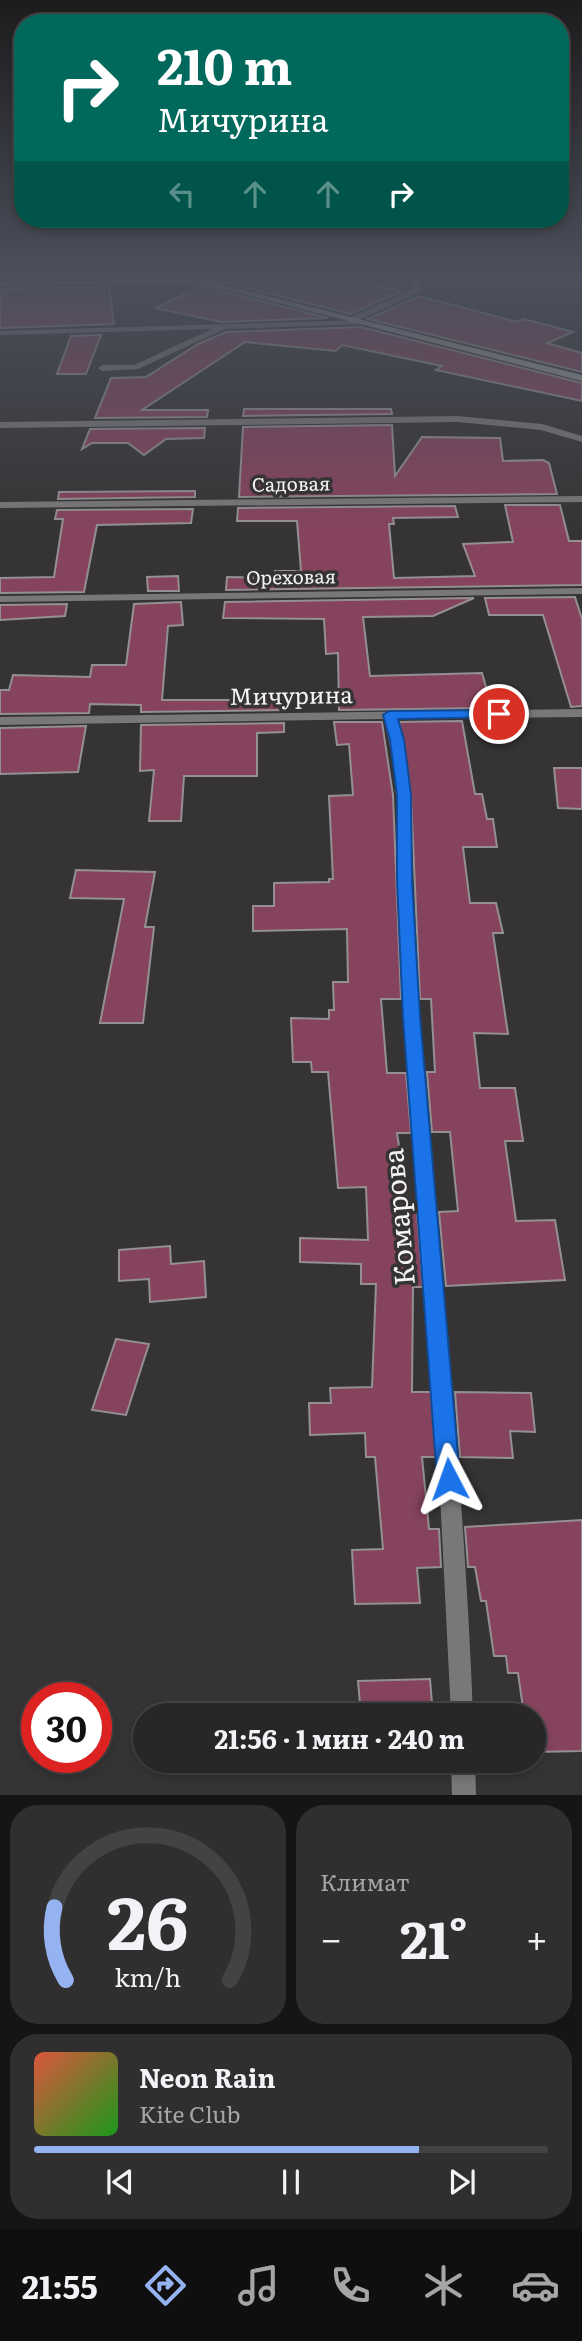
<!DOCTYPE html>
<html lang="ru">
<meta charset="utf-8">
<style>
:root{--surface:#282627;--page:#302e2f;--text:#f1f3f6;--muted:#a5a5a7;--line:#444344;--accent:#95b2f1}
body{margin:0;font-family:Literata,serif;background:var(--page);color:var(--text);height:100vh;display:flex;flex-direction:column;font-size:26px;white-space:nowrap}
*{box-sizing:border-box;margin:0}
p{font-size:23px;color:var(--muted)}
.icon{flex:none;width:38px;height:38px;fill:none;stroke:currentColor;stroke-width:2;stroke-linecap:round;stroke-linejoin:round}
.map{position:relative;height:1795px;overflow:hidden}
.drawer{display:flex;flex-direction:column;gap:10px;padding:10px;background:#161515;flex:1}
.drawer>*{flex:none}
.top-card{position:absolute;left:14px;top:14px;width:555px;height:214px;border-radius:28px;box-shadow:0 4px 10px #0003,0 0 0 2px var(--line);background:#00695c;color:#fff;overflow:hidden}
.speed{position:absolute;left:21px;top:1682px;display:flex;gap:14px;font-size:35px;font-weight:700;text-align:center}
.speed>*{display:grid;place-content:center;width:91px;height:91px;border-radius:50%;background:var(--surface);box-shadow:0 4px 10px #0003,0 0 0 2px var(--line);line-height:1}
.speed .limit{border:10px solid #d22;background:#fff;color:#111}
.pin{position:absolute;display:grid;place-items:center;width:60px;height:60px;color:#fff;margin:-30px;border:4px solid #fff;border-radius:50%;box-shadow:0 2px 7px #0007}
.me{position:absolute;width:77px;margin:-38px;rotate:356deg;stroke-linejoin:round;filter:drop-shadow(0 0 5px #0008)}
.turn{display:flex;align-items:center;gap:24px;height:147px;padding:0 28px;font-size:32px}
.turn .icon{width:91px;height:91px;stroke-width:2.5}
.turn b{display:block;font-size:49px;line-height:60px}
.lanes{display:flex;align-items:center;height:66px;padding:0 28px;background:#0003;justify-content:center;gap:35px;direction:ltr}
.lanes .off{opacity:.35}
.big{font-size:52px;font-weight:700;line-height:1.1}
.drawer .tile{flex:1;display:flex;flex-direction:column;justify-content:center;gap:10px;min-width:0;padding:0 24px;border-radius:28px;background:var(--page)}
.drawer .dial{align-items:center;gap:0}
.dial svg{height:182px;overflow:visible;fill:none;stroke:var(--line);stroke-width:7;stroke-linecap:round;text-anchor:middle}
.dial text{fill:var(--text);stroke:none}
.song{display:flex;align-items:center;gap:21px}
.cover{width:84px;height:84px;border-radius:10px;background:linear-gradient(135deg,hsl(10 70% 55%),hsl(120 70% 35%))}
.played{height:7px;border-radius:4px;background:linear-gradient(90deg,var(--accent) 75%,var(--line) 75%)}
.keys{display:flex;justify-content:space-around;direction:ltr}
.heat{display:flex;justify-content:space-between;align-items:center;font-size:38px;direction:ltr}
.drawer .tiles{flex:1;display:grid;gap:10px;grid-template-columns:1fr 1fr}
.tile:last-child{grid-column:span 2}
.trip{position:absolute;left:133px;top:1703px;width:413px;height:70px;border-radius:35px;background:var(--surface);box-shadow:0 4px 10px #0003,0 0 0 2px var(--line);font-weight:700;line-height:70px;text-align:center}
.menu{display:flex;height:112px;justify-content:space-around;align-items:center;background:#100f10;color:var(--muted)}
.menu .icon{width:49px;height:49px}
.menu .active{color:var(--accent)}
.menu b{font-size:32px;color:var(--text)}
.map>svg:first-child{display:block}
.building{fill:#85435d;stroke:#949092;stroke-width:2}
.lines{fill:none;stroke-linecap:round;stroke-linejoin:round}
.lane{fill:#797878;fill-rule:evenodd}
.street{fill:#797878;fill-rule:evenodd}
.secondary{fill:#a19e9f;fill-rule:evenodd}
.route{fill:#1a73e8;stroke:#114b97;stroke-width:2}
.labels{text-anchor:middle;stroke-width:7;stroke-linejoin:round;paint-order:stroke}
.far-street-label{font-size:19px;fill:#f5f3f4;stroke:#353334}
.street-label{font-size:23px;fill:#f5f3f4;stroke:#353334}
.near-street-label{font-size:28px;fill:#f5f3f4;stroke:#353334}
</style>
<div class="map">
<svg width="582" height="1795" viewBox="0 0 582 1795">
<rect width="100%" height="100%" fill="#353334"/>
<g class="building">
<polygon points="219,278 341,278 401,291 351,314 215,280"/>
<polygon points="202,286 328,318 221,322 155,308"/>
<polygon points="109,287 114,324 0,328 0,289"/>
<polygon points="419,296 517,322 524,319 573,332 547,343 582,353 582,372 368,319"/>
<polygon points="361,327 582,383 582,401 436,370 442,366 342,345 336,351 245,342 142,410 208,410 207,417 95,418 111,378 146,377 198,344 226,332"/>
<polygon points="101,335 86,374 57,374 71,336"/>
<polygon points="244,409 391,409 392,414 243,416"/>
<polygon points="392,425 395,476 422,437 500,438 503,461 543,460 549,463 557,494 239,497 243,427"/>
<polygon points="205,428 204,438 166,439 144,455 128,443 92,443 82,449 90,429"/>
<polygon points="195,491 195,497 58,499 59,492"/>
<polygon points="505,505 560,505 569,541 582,541 582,585 226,590 227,577 275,578 275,571 301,571 297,521 237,521 238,508 455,506 458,517 393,518 394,524 389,524 394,578 475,576 463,544 513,542"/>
<polygon points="193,509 191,523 97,525 84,592 0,593 0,578 54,577 63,519 55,519 57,510"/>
<polygon points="178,576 179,591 148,591 147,577"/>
<polygon points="575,597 582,619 582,706 571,707 543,615 489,615 485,598"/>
<polygon points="474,598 433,616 363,617 370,676 482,673 492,708 339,710 338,653 326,654 324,619 223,618 225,602"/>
<polygon points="181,602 183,625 168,626 162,700 245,700 246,695 285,695 284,710 141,712 141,705 90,704 89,713 0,714 0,690 9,690 13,675 90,677 92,665 126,665 134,604"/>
<polygon points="67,604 65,616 0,620 0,605"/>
<polygon points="462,721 475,794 482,794 487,819 493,819 497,847 463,847 470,903 496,903 503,933 493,933 508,1034 474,1033 480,1088 515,1088 523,1141 505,1141 516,1221 555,1220 565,1280 446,1286 439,1212 458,1211 450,1132 432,1132 427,1072 435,1072 431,999 420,999 411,797 399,722"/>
<polygon points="334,722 382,722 393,795 401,999 381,999 387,1073 406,1073 411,1133 397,1133 409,1212 417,1212 423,1287 413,1287 412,1392 431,1392 436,1457 422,1457 429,1529 439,1529 441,1567 417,1568 420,1603 355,1604 352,1550 383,1549 375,1457 366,1457 365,1433 310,1435 309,1403 331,1403 330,1388 372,1387 376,1284 361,1284 361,1264 300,1262 300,1238 368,1240 366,1187 338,1188 328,1072 312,1072 311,1062 293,1062 291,1018 329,1019 329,1010 334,1010 333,982 348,982 347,929 253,931 253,906 274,906 274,883 329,882 329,879 333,879 329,796 353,795 349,744 337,745"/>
<polygon points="284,723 284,732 257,733 257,776 184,776 181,821 149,821 154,770 140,771 141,725"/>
<polygon points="86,726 78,772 0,774 0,728"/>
<polygon points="554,768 582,768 582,809 558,808"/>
<polygon points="76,870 155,872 145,927 154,927 143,1023 100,1023 124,899 70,898"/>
<polygon points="170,1246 171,1264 204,1261 206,1297 150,1302 149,1279 119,1281 119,1250"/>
<polygon points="116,1339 149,1344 126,1415 92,1410"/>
<polygon points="455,1392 531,1393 535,1432 510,1431 513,1458 460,1457"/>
<polygon points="582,1520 582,1751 534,1752 534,1715 524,1715 518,1673 508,1673 506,1656 494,1656 486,1601 481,1601 475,1567 468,1567 465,1527"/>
<polygon points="430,1679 433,1715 361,1715 358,1681"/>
</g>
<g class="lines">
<polygon class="lane" points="407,278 415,278 424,289 423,291 357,321 351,321 351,317 415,288"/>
<g class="street">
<polygon points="201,279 202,281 198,283 0,286 0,282"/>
<polygon points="363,320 367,322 366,324 225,329 138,369 102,371 98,368 102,365 134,365 212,329 0,335 0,331"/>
<polygon points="458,416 542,424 582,436 582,442 541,430 458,422 0,428 0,422"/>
<polygon points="582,496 582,502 0,508 0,502"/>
<polygon points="582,588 582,594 0,602 0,596"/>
<path d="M 582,709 L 582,717 L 396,719 C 411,771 410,823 411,877 C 412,919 415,961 418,1003 C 438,1240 464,1477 473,1715 L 451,1715 L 438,1454 L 401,966 L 396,795 L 392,755 L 384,719 L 0,725 L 0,717 Z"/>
<polygon points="451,1760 475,1760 476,1795 452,1795"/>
</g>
<polygon class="secondary" points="181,278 195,278 582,375 582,381"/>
</g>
<linearGradient id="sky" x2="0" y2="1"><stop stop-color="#1d1c1d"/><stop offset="0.52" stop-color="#4b505c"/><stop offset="1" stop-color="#4b505c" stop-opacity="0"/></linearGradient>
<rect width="582" height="530" fill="url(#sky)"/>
<polygon class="route" points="499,710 504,711 504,717 398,719 404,740 411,795 412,881 420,1017 460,1479 457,1486 449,1489 440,1486 437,1479 403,1017 397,881 397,795 390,740 383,715 389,711"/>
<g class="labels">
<g class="far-street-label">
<text transform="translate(291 484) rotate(-1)" y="7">Садовая</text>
<text transform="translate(291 577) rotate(-1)" y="7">Ореховая</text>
</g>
<g class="street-label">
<text transform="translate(291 696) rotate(-1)" y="8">Мичурина</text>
</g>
<g class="near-street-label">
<text transform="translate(399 1217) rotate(-95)" y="10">Комарова</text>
</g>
</g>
</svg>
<div class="speed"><div class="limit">30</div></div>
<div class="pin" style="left:499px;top:714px;background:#d93025"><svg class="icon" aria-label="arrive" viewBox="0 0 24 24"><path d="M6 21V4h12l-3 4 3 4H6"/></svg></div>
<svg class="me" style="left:449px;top:1479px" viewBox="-20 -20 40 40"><path d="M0-17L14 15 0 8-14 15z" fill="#1a73e8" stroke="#fff" stroke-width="4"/></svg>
<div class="trip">21:56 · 1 мин · 240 m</div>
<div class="top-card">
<div class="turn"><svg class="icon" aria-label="right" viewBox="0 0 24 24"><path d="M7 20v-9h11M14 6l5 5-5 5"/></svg><div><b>210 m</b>Мичурина</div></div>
<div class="lanes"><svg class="icon off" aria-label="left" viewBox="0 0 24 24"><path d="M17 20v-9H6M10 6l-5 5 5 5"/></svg><svg class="icon off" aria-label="ahead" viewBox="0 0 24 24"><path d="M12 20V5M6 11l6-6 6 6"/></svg><svg class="icon off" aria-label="ahead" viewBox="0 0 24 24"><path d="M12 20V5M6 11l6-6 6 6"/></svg><svg class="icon" aria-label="right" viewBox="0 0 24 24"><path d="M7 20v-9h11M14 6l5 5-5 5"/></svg></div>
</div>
</div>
<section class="drawer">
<div class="tiles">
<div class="tile dial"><svg viewBox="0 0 100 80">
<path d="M14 69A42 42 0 1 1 86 69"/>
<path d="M14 69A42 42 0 0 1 9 37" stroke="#95b2f1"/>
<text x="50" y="56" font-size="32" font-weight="700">26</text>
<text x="50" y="72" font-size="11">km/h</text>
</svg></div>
<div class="tile"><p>Климат</p>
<div class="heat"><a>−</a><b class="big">21°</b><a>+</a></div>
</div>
<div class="tile">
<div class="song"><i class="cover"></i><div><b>Neon Rain</b><p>Kite Club</p></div></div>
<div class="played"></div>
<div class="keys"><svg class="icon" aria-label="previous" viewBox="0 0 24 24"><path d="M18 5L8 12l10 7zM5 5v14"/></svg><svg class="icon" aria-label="pause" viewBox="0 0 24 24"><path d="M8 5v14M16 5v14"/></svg><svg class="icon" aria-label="next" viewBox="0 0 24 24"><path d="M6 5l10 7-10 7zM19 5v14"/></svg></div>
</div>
</div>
</section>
<nav class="menu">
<b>21:55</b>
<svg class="icon active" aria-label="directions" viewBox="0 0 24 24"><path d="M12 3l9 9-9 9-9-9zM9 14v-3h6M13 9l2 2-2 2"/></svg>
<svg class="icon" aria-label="music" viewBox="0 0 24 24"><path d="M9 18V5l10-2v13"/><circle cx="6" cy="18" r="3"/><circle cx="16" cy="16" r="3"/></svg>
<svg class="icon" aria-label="phone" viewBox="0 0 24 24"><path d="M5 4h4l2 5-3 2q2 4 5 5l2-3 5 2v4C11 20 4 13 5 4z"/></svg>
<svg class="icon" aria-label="climate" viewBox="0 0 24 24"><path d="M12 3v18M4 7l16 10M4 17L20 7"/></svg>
<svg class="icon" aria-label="car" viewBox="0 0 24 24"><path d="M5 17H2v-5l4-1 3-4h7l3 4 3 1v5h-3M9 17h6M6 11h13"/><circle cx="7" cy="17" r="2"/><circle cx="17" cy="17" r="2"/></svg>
</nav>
